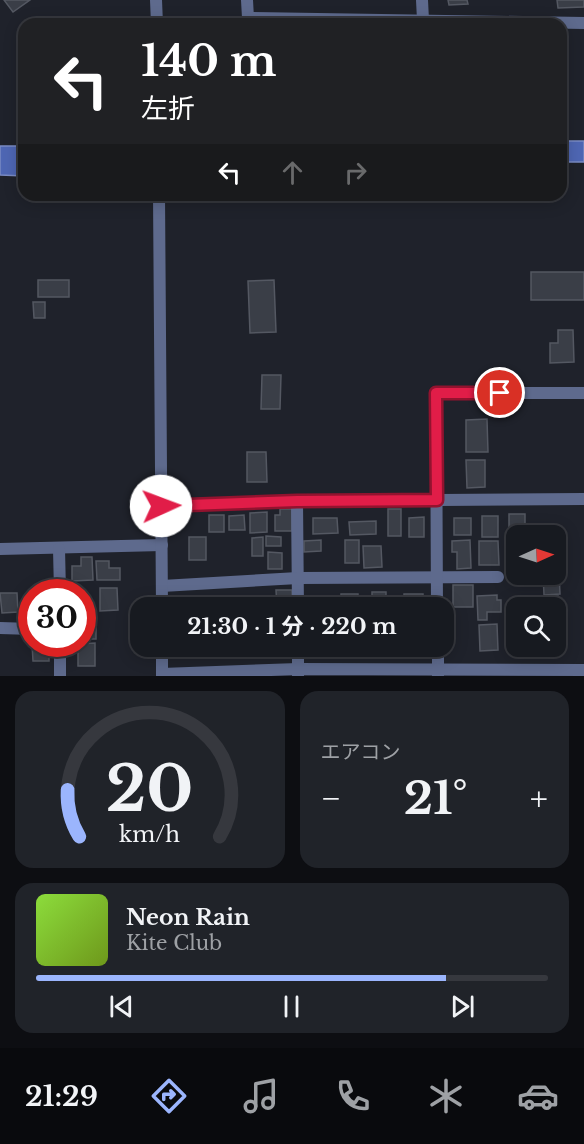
<!DOCTYPE html>
<html lang="ja">
<meta charset="utf-8">
<style>
:root{--surface:#171a20;--page:#202329;--text:#f1f3f6;--muted:#9ea1a5;--line:#36383e;--accent:#9bb5fd}
body{margin:0;font-family:"Libre Baskerville","Noto Sans JP",serif;background:var(--page);color:var(--text);height:100vh;display:flex;flex-direction:column;font-size:22px;white-space:nowrap}
*{box-sizing:border-box;margin:0}
p{font-size:20px;color:var(--muted)}
.icon{flex:none;width:33px;height:33px;fill:none;stroke:currentColor;stroke-width:2;stroke-linecap:round;stroke-linejoin:round}
.map{position:relative;height:676px;overflow:hidden}
.side{display:flex;flex-direction:column;gap:15px;padding:15px;background:#0d0e12;flex:1}
.side>*{flex:none}
.guide{position:absolute;left:18px;top:18px;width:549px;height:183px;border-radius:18px;box-shadow:0 3px 15px #0003,0 0 0 2px var(--line);background:#202124;color:#fff;overflow:hidden}
.needle{width:39px;rotate:87deg}
.tools{position:absolute;left:506px;top:525px;display:grid;gap:12px}
.tools a{display:grid;place-items:center;width:60px;height:60px;border-radius:12px;background:var(--surface);box-shadow:0 3px 15px #0003,0 0 0 2px var(--line);font-size:30px}
.speed{position:absolute;left:18px;top:579px;display:flex;gap:12px;font-size:30px;font-weight:700;text-align:center}
.speed>*{display:grid;place-content:center;width:78px;height:78px;border-radius:50%;background:var(--surface);box-shadow:0 3px 15px #0003,0 0 0 2px var(--line);line-height:1}
.speed .limit{border:9px solid #d22;background:#fff;color:#111}
.pin{position:absolute;display:grid;place-items:center;width:51px;height:51px;color:#fff;margin:-26px;border:3px solid #fff;border-radius:50%;box-shadow:0 2px 6px #0007}
.me{position:absolute;width:66px;margin:-33px;rotate:88deg;stroke-linejoin:round;filter:drop-shadow(0 0 4px #0008)}
.turn{display:flex;align-items:center;gap:21px;height:126px;padding:0 24px;font-size:27px}
.turn .icon{width:78px;height:78px;stroke-width:2.5}
.turn b{display:block;font-size:42px;line-height:51px}
.lanes{display:flex;align-items:center;height:57px;padding:0 24px;background:#0003;justify-content:center;gap:30px;direction:ltr}
.lanes .off{opacity:.35}
.big{font-size:45px;font-weight:700;line-height:1.1}
.side .tile{flex:1;display:flex;flex-direction:column;justify-content:center;gap:9px;min-width:0;padding:0 21px;border-radius:18px;background:var(--page)}
.side .dial{align-items:center;gap:0}
.dial svg{height:156px;overflow:visible;fill:none;stroke:var(--line);stroke-width:7;stroke-linecap:round;text-anchor:middle}
.dial text{fill:var(--text);stroke:none}
.song{display:flex;align-items:center;gap:18px}
.cover{width:72px;height:72px;border-radius:9px;background:linear-gradient(135deg,hsl(90 70% 55%),hsl(80 70% 35%))}
.played{height:6px;border-radius:3px;background:linear-gradient(90deg,var(--accent) 80%,var(--line) 80%)}
.keys{display:flex;justify-content:space-around;direction:ltr}
.heat{display:flex;justify-content:space-between;align-items:center;font-size:33px;direction:ltr}
.side .tiles{flex:1;display:grid;gap:15px;grid-template-columns:1fr 1fr}
.tile:last-child{grid-column:span 2}
.trip{position:absolute;left:130px;top:597px;width:324px;height:60px;border-radius:18px;background:var(--surface);box-shadow:0 3px 15px #0003,0 0 0 2px var(--line);font-weight:700;line-height:60px;text-align:center}
.tab-bar{display:flex;height:96px;justify-content:space-around;align-items:center;background:#090a0d;color:var(--muted)}
.tab-bar .icon{width:42px;height:42px}
.tab-bar .selected{color:var(--accent)}
.tab-bar b{font-size:27px;color:var(--text)}
.map>svg:first-child{display:block}
.water{fill:#4e66b3;stroke:#7a8bc3;stroke-width:1.5}
.building{fill:#3a3e47;stroke:#545862;stroke-width:1.5}
.lines{fill:none;stroke-linecap:round;stroke-linejoin:round}
.minor{stroke:#5e6a8d;stroke-width:12}
.tertiary{stroke:#5e6a8d;stroke-width:12}
.route-casing{stroke:#92132f;stroke-width:15}
.route{stroke:#e11d48;stroke-width:10}
</style>
<div class="map">
<svg width="584" height="676" viewBox="0 0 584 676">
<rect width="100%" height="100%" fill="#1f222b"/>
<g class="water">
<rect x="561" y="141" width="23" height="21"/>
<polygon points="0,146 24,146 24,176 0,175"/>
</g>
<g class="building">
<polygon points="4,0 30,0 13,12"/>
<polygon points="448,0 467,0 468,4 449,5"/>
<polygon points="557,0 584,0 584,7 558,8"/>
<rect x="531" y="272" width="53" height="28"/>
<rect x="38" y="280" width="31" height="17"/>
<polygon points="274,280 276,332 250,333 248,281"/>
<polygon points="33,302 45,302 45,318 34,318"/>
<polygon points="558,330 573,330 574,362 550,363 550,343 558,343"/>
<polygon points="262,375 281,375 280,409 261,409"/>
<polygon points="487,419 488,452 466,452 466,420"/>
<polygon points="247,452 266,452 267,482 247,482"/>
<polygon points="466,460 485,460 485,487 467,488"/>
<polygon points="280,509 292,509 292,531 275,531 275,515 280,515"/>
<rect x="388" y="509" width="13" height="27"/>
<polygon points="267,512 267,532 250,533 250,513"/>
<polygon points="509,514 525,514 525,536 509,537"/>
<rect x="209" y="515" width="15" height="17"/>
<polygon points="244,515 245,530 229,530 229,516"/>
<rect x="482" y="516" width="16" height="21"/>
<polygon points="424,517 424,537 409,537 409,518"/>
<polygon points="313,518 337,518 338,533 313,534"/>
<rect x="454" y="518" width="17" height="17"/>
<polygon points="376,521 376,534 350,535 349,522"/>
<polygon points="266,536 281,537 281,546 266,546"/>
<rect x="189" y="537" width="17" height="23"/>
<polygon points="263,537 263,556 252,556 252,538"/>
<polygon points="321,540 321,551 304,552 304,541"/>
<rect x="345" y="540" width="14" height="23"/>
<polygon points="470,540 471,568 457,569 457,552 452,552 452,541"/>
<polygon points="479,541 498,541 499,565 479,565"/>
<rect x="509" y="541" width="7" height="27"/>
<polygon points="363,546 381,546 382,567 364,568"/>
<polygon points="268,552 282,553 282,569 268,569"/>
<polygon points="81,557 92,557 93,580 72,581 72,566 81,566"/>
<polygon points="96,561 109,561 109,568 120,568 120,580 97,580"/>
<polygon points="555,573 559,573 560,594 544,595 543,574"/>
<rect x="453" y="585" width="20" height="22"/>
<polygon points="100,588 117,588 118,610 100,611"/>
<polygon points="276,590 292,590 293,608 277,608"/>
<rect x="372" y="592" width="14" height="16"/>
<polygon points="0,593 17,593 18,612 2,613"/>
<rect x="341" y="594" width="17" height="14"/>
<rect x="404" y="594" width="19" height="14"/>
<polygon points="497,595 497,600 501,600 501,612 487,612 487,620 478,620 477,596"/>
<polygon points="545,596 558,596 559,618 555,618 555,608 546,608"/>
<rect x="26" y="601" width="6" height="20"/>
<polygon points="497,624 498,650 480,651 479,625"/>
<rect x="82" y="625" width="14" height="14"/>
<polygon points="95,643 95,666 78,666 78,644"/>
<polygon points="32,644 49,644 49,661 33,661"/>
<rect x="209" y="646" width="18" height="10"/>
<rect x="240" y="646" width="27" height="4"/>
<polygon points="320,646 335,646 335,651 326,651 326,655 320,655"/>
</g>
<g class="lines">
<g class="minor">
<polyline points="247,0 248,18 584,23"/>
<polyline points="422,0 423,20"/>
<polyline points="297,501 298,608"/>
<polyline points="161,506 297,501 584,499"/>
<polyline points="0,549 162,545"/>
<polyline points="59,549 60,592"/>
<polyline points="162,586 298,578 498,577"/>
<polyline points="437,608 436,393 584,393"/>
<polyline points="0,628 32,629"/>
<polyline points="60,644 60,676"/>
<polyline points="298,646 298,675"/>
<polyline points="438,646 438,675"/>
<polyline points="162,674 298,669 584,670"/>
</g>
<g class="tertiary">
<polyline points="156,0 157,24"/>
<polyline points="159,195 162,608"/>
<polyline points="162,676 162,646"/>
</g>
</g>
<g class="lines">
<defs>
<polyline id="route" points="161,506 297,501 437,500 436,393 500,393"/>
</defs>
<use href="#route" class="route-casing"/>
<use href="#route" class="route"/>
</g>
</svg>
<div class="tools">
<a><svg class="needle" viewBox="-14 -14 28 28"><path d="M0-13l5 13h-10z" fill="#e53935"/><path d="M0 13l5-13h-10z" fill="#9ea1a5"/></svg></a>
<a><svg class="icon" aria-label="search" viewBox="0 0 24 24"><circle cx="10" cy="10" r="6"/><path d="M15 15l6 6"/></svg></a>
</div>
<div class="speed"><div class="limit">30</div></div>
<div class="pin" style="left:500px;top:393px;background:#d93025"><svg class="icon" aria-label="arrive" viewBox="0 0 24 24"><path d="M6 21V4h12l-3 4 3 4H6"/></svg></div>
<svg class="me" style="left:161px;top:506px" viewBox="-20 -20 40 40"><circle r="19" fill="#fff"/><path d="M0-13L10 11 0 6-10 11z" fill="#e11d48"/></svg>
<div class="trip">21:30 · 1 分 · 220 m</div>
<div class="guide">
<div class="turn"><svg class="icon" aria-label="left" viewBox="0 0 24 24"><path d="M17 20v-9H6M10 6l-5 5 5 5"/></svg><div><b>140 m</b>左折</div></div>
<div class="lanes"><svg class="icon" aria-label="left" viewBox="0 0 24 24"><path d="M17 20v-9H6M10 6l-5 5 5 5"/></svg><svg class="icon off" aria-label="ahead" viewBox="0 0 24 24"><path d="M12 20V5M6 11l6-6 6 6"/></svg><svg class="icon off" aria-label="right" viewBox="0 0 24 24"><path d="M7 20v-9h11M14 6l5 5-5 5"/></svg></div>
</div>
</div>
<section class="side">
<div class="tiles">
<div class="tile dial"><svg viewBox="0 0 100 80">
<path d="M14 69A42 42 0 1 1 86 69"/>
<path d="M14 69A42 42 0 0 1 8 45" stroke="#9bb5fd"/>
<text x="50" y="56" font-size="32" font-weight="700">20</text>
<text x="50" y="72" font-size="11">km/h</text>
</svg></div>
<div class="tile"><p>エアコン</p>
<div class="heat"><a>−</a><b class="big">21°</b><a>+</a></div>
</div>
<div class="tile">
<div class="song"><i class="cover"></i><div><b>Neon Rain</b><p>Kite Club</p></div></div>
<div class="played"></div>
<div class="keys"><svg class="icon" aria-label="previous" viewBox="0 0 24 24"><path d="M18 5L8 12l10 7zM5 5v14"/></svg><svg class="icon" aria-label="pause" viewBox="0 0 24 24"><path d="M8 5v14M16 5v14"/></svg><svg class="icon" aria-label="next" viewBox="0 0 24 24"><path d="M6 5l10 7-10 7zM19 5v14"/></svg></div>
</div>
</div>
</section>
<nav class="tab-bar">
<b>21:29</b>
<svg class="icon selected" aria-label="directions" viewBox="0 0 24 24"><path d="M12 3l9 9-9 9-9-9zM9 14v-3h6M13 9l2 2-2 2"/></svg>
<svg class="icon" aria-label="music" viewBox="0 0 24 24"><path d="M9 18V5l10-2v13"/><circle cx="6" cy="18" r="3"/><circle cx="16" cy="16" r="3"/></svg>
<svg class="icon" aria-label="phone" viewBox="0 0 24 24"><path d="M5 4h4l2 5-3 2q2 4 5 5l2-3 5 2v4C11 20 4 13 5 4z"/></svg>
<svg class="icon" aria-label="climate" viewBox="0 0 24 24"><path d="M12 3v18M4 7l16 10M4 17L20 7"/></svg>
<svg class="icon" aria-label="car" viewBox="0 0 24 24"><path d="M5 17H2v-5l4-1 3-4h7l3 4 3 1v5h-3M9 17h6M6 11h13"/><circle cx="7" cy="17" r="2"/><circle cx="17" cy="17" r="2"/></svg>
</nav>
